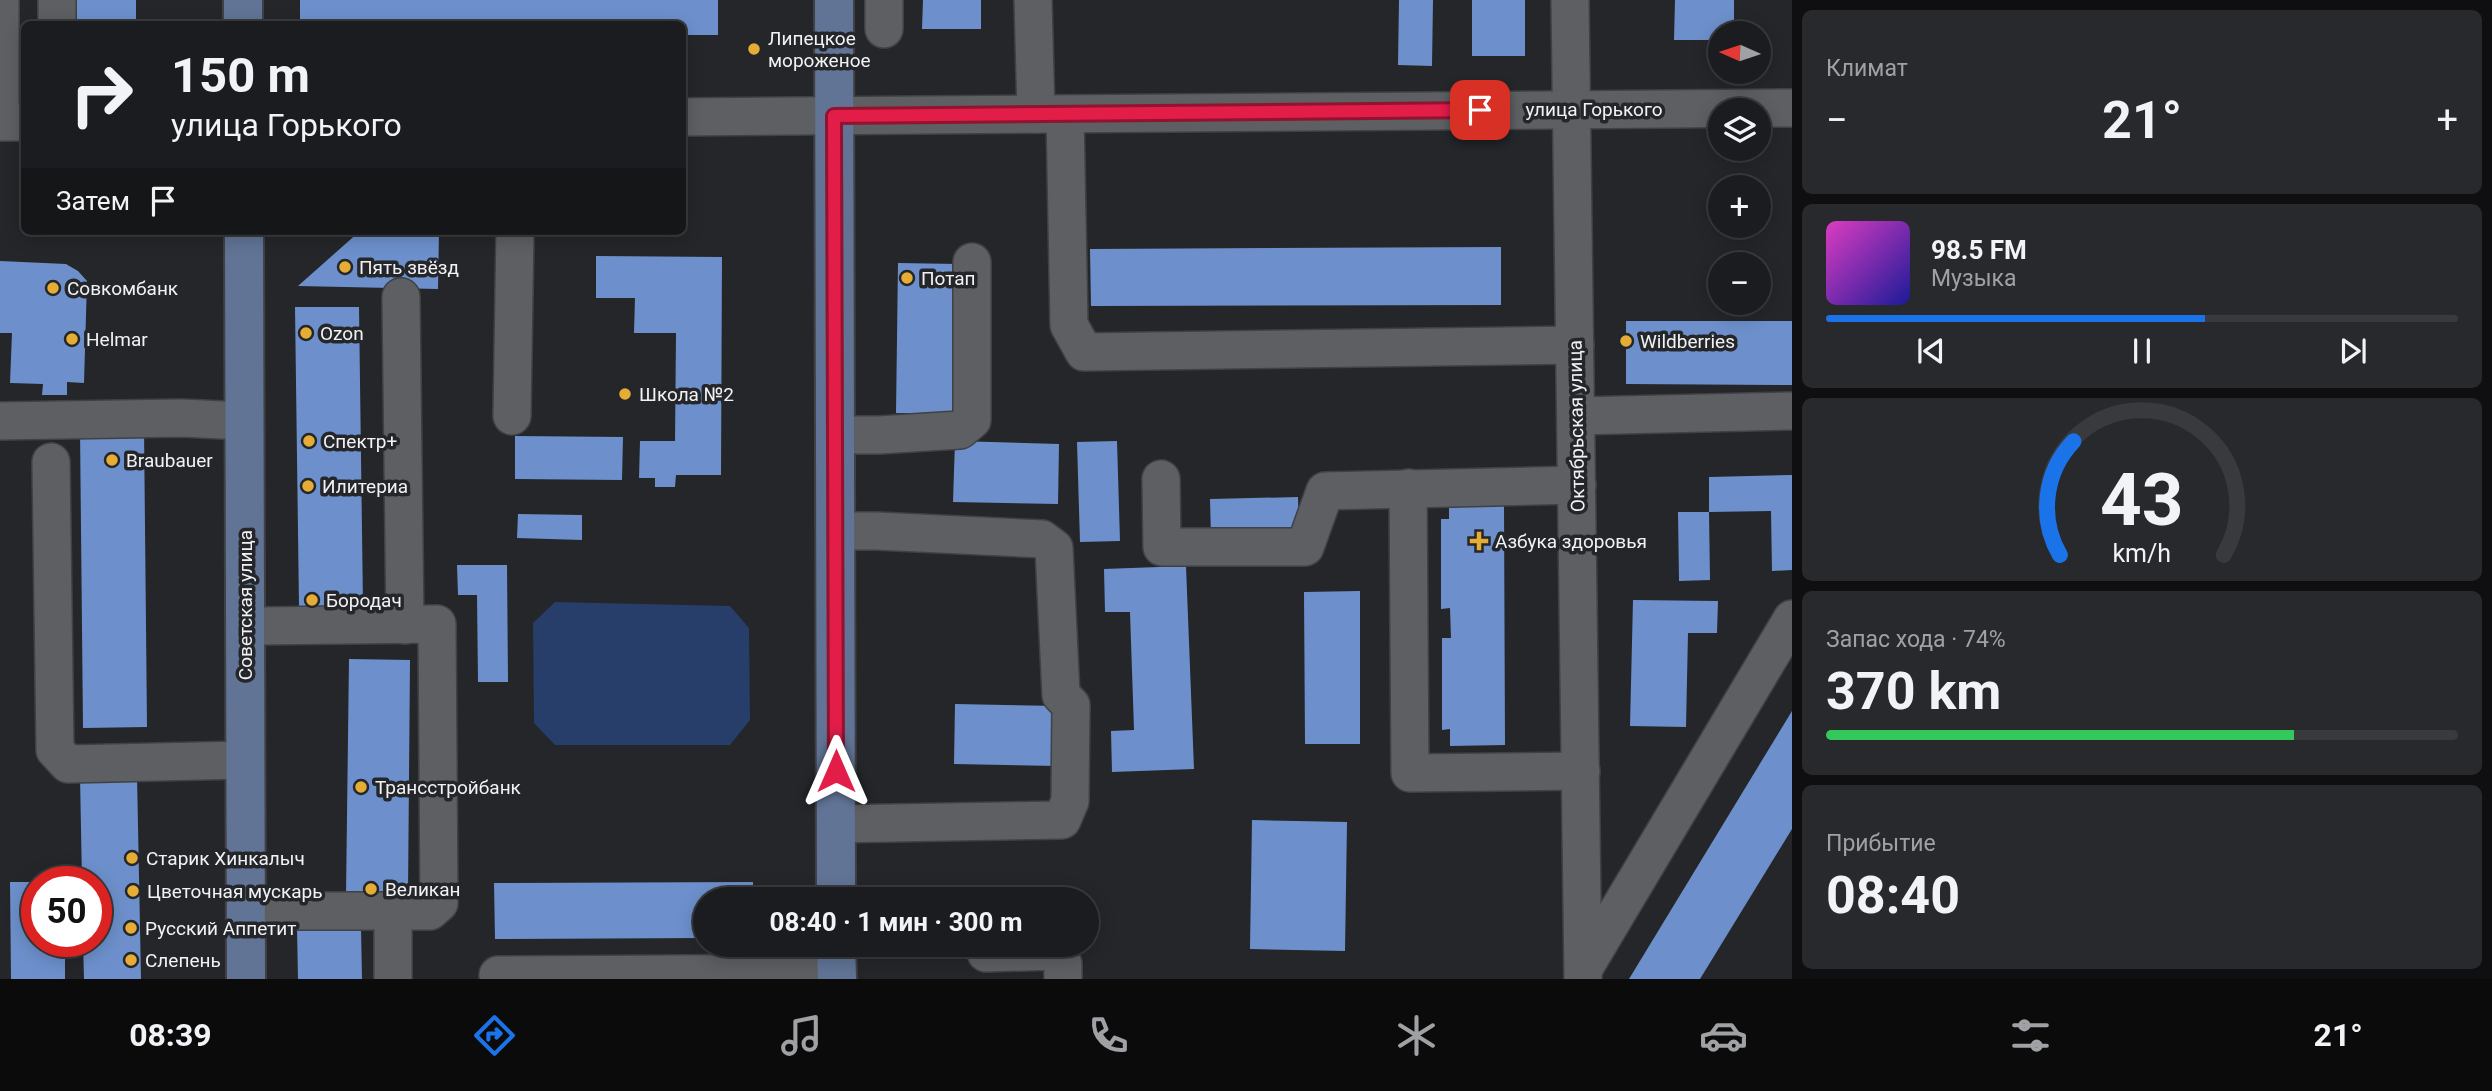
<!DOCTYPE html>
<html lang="ru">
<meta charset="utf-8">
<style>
:root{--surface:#1b1c1f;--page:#28292c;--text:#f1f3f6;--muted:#a0a1a4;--line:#393a3d;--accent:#1a73e8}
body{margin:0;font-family:Roboto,sans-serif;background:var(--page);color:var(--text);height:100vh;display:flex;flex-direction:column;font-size:26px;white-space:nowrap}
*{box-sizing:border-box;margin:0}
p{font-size:23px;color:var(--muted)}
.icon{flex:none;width:38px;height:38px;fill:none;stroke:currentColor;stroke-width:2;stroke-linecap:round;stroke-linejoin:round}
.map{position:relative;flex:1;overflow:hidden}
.sheet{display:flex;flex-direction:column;gap:10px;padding:10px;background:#0f0f11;width:700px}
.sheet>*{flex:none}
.hud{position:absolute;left:21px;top:21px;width:665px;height:214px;border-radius:10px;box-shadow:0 4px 18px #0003,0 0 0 2px var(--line);background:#1b1c1f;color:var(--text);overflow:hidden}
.needle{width:46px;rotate:273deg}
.tools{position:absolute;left:1708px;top:21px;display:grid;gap:14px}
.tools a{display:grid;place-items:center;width:63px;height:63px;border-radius:50%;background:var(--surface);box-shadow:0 4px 18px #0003,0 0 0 2px var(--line);font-size:35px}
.speed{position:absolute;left:21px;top:866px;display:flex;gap:14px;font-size:35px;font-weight:700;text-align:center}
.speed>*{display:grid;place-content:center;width:91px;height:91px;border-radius:50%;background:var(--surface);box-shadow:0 4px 18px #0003,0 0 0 2px var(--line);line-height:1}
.speed .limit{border:10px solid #d22;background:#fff;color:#111}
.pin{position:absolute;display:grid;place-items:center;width:60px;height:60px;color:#fff;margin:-30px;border-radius:14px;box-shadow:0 4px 10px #0006}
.me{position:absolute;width:77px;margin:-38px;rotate:0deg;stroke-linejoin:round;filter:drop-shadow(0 0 5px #0008)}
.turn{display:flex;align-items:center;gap:24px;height:147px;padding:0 35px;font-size:32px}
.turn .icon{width:91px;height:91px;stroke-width:2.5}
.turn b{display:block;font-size:49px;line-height:60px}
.then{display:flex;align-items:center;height:66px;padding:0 35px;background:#0003;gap:14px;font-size:26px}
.big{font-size:52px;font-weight:700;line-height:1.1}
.sheet .tile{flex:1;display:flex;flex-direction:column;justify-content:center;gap:10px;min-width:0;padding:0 24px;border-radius:10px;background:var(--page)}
.sheet .dial{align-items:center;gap:0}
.dial svg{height:182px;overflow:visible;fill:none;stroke:var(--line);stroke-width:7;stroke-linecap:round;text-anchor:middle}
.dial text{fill:var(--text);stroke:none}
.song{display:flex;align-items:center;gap:21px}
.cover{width:84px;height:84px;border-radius:10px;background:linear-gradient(135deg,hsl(310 70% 55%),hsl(240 70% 35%))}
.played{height:7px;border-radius:4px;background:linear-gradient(90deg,var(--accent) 60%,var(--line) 60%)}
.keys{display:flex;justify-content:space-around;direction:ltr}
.heat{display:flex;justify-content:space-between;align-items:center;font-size:38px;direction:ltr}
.charge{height:10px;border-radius:5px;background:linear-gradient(90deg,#34c759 74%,var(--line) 0)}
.trip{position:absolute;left:693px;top:887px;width:406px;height:70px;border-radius:35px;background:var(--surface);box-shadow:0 4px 18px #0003,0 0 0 2px var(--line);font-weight:700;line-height:70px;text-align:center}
.tabs{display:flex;height:112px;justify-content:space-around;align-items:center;background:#0b0b0c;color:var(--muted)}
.tabs .icon{width:49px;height:49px}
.tabs .active{color:var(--accent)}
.tabs b{font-size:32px;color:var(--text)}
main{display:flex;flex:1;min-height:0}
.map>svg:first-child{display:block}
.green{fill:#263e69}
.building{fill:#6d90cc}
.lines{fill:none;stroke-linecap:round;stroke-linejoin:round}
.minor-casing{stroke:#3f4144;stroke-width:40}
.major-casing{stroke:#3f4144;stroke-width:42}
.minor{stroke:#5d5f63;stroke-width:37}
.major{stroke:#617496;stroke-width:38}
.route-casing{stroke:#92132f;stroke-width:18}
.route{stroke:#e11d48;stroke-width:12}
.poi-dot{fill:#e6ad36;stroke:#242629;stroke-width:2.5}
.labels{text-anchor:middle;stroke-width:7;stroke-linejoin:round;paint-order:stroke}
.poi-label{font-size:19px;fill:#f1f2f5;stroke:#242629;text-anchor:start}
.street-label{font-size:19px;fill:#f1f2f5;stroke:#242629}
</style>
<main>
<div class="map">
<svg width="1792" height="979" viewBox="0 0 1792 979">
<rect width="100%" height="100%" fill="#242629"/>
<polygon class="green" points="555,602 730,606 749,628 750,720 730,745 555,745 534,723 533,623"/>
<g class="building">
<polygon points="73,0 136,0 136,24 74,24"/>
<polygon points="300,0 718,0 718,35 682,35 682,24 300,24"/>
<polygon points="923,0 981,0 981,29 922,29"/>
<polygon points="1399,0 1433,0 1432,66 1398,65"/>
<rect x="1472" y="0" width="53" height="56"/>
<polygon points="1675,0 1734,0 1734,33 1720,33 1720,40 1674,40"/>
<polygon points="360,231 439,231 438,289 298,286"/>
<polygon points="1501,247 1501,305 1091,306 1090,249"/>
<polygon points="596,256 722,257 721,475 676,475 675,487 655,487 655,478 639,478 640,441 675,441 676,333 634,333 635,298 596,298"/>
<polygon points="0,261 66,264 78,271 87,281 84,383 67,382 67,395 42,395 43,384 10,383 12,333 0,333"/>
<polygon points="898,263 958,264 956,414 896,413"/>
<polygon points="295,307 359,307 363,606 299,607"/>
<polygon points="1626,321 1792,321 1792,385 1626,384"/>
<polygon points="144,427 147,727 83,728 80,428"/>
<polygon points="515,436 623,437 622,480 515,479"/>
<polygon points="955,441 1059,444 1058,504 953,502"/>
<polygon points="1117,441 1120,541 1080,542 1077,442"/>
<polygon points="1792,475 1792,570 1772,571 1771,511 1709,512 1709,477"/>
<polygon points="1298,497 1299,535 1211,537 1210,499"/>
<polygon points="1449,504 1504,504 1505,745 1450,746 1450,729 1442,730 1442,638 1451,638 1450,608 1441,609 1441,519 1449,519"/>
<polygon points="1678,512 1709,512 1710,580 1679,581"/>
<polygon points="518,514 582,515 582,540 517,538"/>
<polygon points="457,565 507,565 508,682 478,682 477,595 458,595"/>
<polygon points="1186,566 1194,769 1112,772 1111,731 1134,730 1130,612 1105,612 1104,569"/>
<polygon points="1360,591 1360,744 1305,744 1304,592"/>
<polygon points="1633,600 1718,601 1717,633 1688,633 1686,727 1630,726"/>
<polygon points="349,659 410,660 408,895 346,895"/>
<polygon points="955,704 1060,706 1059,766 954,764"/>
<polygon points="1792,711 1792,829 1700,979 1629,979"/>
<polygon points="137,775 141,979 84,979 83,942 96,942 96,882 82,882 80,776"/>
<polygon points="1252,820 1347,822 1345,951 1250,949"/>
<polygon points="10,882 37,882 37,942 65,942 65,979 11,979"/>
<polygon points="753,882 753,900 705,900 705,938 495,939 494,883"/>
<polygon points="297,928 361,928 362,979 298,979"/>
</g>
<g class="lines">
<defs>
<g id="minor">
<polyline points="0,0 0,122 24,122"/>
<polyline points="57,0 57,24"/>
<polyline points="884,0 884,29"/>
<polyline points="1033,0 1036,114"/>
<polyline points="1570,0 1583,979"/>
<polyline points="1065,114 1069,325 1084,352 1575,345"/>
<polyline points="682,117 1792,108"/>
<polyline points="401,297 405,625"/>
<polyline points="512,416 515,231"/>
<polyline points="1576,416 1792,411"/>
<polyline points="0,421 181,418 244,421"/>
<polyline points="835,435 879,435 960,430 972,420 972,262"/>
<polyline points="51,462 55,750 68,764 245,760"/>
<polyline points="1161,479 1162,547 1305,547 1325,491 1577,485"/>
<polyline points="1408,488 1410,773 1581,771"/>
<polyline points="835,531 877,531 1042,539 1054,548 1061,695 1071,705 1070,801 1062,820 836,824"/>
<polyline points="245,626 437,624 439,903 430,911 246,911"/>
<polyline points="393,911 393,979"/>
<polyline points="986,953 1054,951 1063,964 1063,979"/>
<polyline points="1584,968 1792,619"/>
<polyline points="498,975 837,973"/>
</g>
<g id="major">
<polyline points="243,0 243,24"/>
<polyline points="834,0 836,900"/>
<polyline points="244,231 246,979"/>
<polyline points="836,945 837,979"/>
</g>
</defs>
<use href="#minor" class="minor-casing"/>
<use href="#major" class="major-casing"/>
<use href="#minor" class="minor"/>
<use href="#major" class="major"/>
</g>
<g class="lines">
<defs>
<polyline id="route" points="836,771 834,116 1480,110"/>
</defs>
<use href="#route" class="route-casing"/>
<use href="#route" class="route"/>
</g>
<g class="poi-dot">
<circle cx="754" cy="49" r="7"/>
<circle cx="345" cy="267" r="7"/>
<circle cx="907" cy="278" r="7"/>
<circle cx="53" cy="288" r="7"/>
<circle cx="306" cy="333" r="7"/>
<circle cx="72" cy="339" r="7"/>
<circle cx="1626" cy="341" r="7"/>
<circle cx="625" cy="394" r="7"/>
<circle cx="309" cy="441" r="7"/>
<circle cx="112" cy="460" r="7"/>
<circle cx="308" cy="486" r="7"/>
<path d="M1475.5 530.5h7v7h7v7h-7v7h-7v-7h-7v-7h7z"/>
<circle cx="312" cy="600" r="7"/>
<circle cx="361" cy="787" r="7"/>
<circle cx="132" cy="858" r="7"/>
<circle cx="371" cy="889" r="7"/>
<circle cx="133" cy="891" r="7"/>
<circle cx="131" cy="928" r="7"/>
<circle cx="131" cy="960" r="7"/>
</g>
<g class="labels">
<g class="poi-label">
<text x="768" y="45">Липецкое<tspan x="768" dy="22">мороженое</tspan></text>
<text x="359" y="274">Пять звёзд</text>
<text x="921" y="285">Потап</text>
<text x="67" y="295">Совкомбанк</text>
<text x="320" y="340">Ozon</text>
<text x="86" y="346">Helmar</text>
<text x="1640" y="348">Wildberries</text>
<text x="639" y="401">Школа №2</text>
<text x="323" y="448">Спектр+</text>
<text x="126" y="467">Braubauer</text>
<text x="322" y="493">Илитериа</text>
<text x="1495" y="548">Азбука здоровья</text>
<text x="326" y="607">Бородач</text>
<text x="375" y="794">Трансстройбанк</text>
<text x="146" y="865">Старик Хинкалыч</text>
<text x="385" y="896">Великан</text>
<text x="147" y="898">Цветочная мускарь</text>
<text x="145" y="935">Русский Аппетит</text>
<text x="145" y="967">Слепень</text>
</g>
<g class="street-label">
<text x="1594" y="116">улица Горького</text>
<text transform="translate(1576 426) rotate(-91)" y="7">Октябрьская улица</text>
<text transform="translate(245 605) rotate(-90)" y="7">Советская улица</text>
</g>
</g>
</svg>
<div class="tools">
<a><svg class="needle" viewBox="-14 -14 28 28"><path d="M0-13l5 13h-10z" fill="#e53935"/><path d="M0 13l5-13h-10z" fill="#a0a1a4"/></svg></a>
<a><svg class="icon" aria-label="layers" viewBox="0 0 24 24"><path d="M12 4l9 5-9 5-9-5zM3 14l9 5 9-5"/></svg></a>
<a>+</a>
<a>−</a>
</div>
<div class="speed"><div class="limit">50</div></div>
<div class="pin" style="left:1480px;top:110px;background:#d93025"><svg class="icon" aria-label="arrive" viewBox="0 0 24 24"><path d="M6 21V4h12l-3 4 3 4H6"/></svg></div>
<svg class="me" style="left:836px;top:771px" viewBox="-20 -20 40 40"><path d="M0-17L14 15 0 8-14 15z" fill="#e11d48" stroke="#fff" stroke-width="4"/></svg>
<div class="trip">08:40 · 1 мин · 300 m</div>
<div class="hud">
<div class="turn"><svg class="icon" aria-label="right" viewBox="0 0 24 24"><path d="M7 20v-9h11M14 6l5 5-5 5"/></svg><div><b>150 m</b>улица Горького</div></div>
<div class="then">Затем<svg class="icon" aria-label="arrive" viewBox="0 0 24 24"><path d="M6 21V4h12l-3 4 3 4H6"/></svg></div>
</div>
</div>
<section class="sheet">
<div class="tile"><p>Климат</p>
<div class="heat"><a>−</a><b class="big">21°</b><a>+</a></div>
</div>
<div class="tile">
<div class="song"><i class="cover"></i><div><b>98.5 FM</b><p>Музыка</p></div></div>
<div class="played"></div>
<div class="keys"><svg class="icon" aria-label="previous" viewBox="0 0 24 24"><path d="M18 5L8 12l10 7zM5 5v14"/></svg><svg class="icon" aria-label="pause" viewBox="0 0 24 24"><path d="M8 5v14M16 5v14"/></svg><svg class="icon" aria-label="next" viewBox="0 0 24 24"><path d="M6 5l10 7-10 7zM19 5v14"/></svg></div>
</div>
<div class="tile dial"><svg viewBox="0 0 100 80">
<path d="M14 69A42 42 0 1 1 86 69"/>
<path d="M14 69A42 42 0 0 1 20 19" stroke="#1a73e8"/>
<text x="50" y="56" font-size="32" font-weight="700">43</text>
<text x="50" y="72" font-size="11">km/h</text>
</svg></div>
<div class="tile"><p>Запас хода · 74%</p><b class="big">370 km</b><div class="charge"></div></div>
<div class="tile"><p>Прибытие</p><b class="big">08:40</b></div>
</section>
</main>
<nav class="tabs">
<b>08:39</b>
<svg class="icon active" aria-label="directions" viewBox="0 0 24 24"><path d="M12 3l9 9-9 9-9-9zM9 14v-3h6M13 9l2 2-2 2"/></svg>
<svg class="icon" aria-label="music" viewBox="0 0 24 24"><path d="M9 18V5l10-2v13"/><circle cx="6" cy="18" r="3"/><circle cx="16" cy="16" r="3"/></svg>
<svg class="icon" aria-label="phone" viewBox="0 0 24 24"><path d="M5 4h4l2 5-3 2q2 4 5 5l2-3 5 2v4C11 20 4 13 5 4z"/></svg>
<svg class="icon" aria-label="climate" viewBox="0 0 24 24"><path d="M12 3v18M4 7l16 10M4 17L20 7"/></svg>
<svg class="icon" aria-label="car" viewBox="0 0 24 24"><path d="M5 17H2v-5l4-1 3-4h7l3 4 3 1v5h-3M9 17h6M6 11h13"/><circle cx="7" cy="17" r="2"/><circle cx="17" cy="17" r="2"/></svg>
<svg class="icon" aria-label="filters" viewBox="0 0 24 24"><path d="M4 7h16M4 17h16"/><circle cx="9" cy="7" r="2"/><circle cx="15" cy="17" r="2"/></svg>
<b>21°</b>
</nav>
